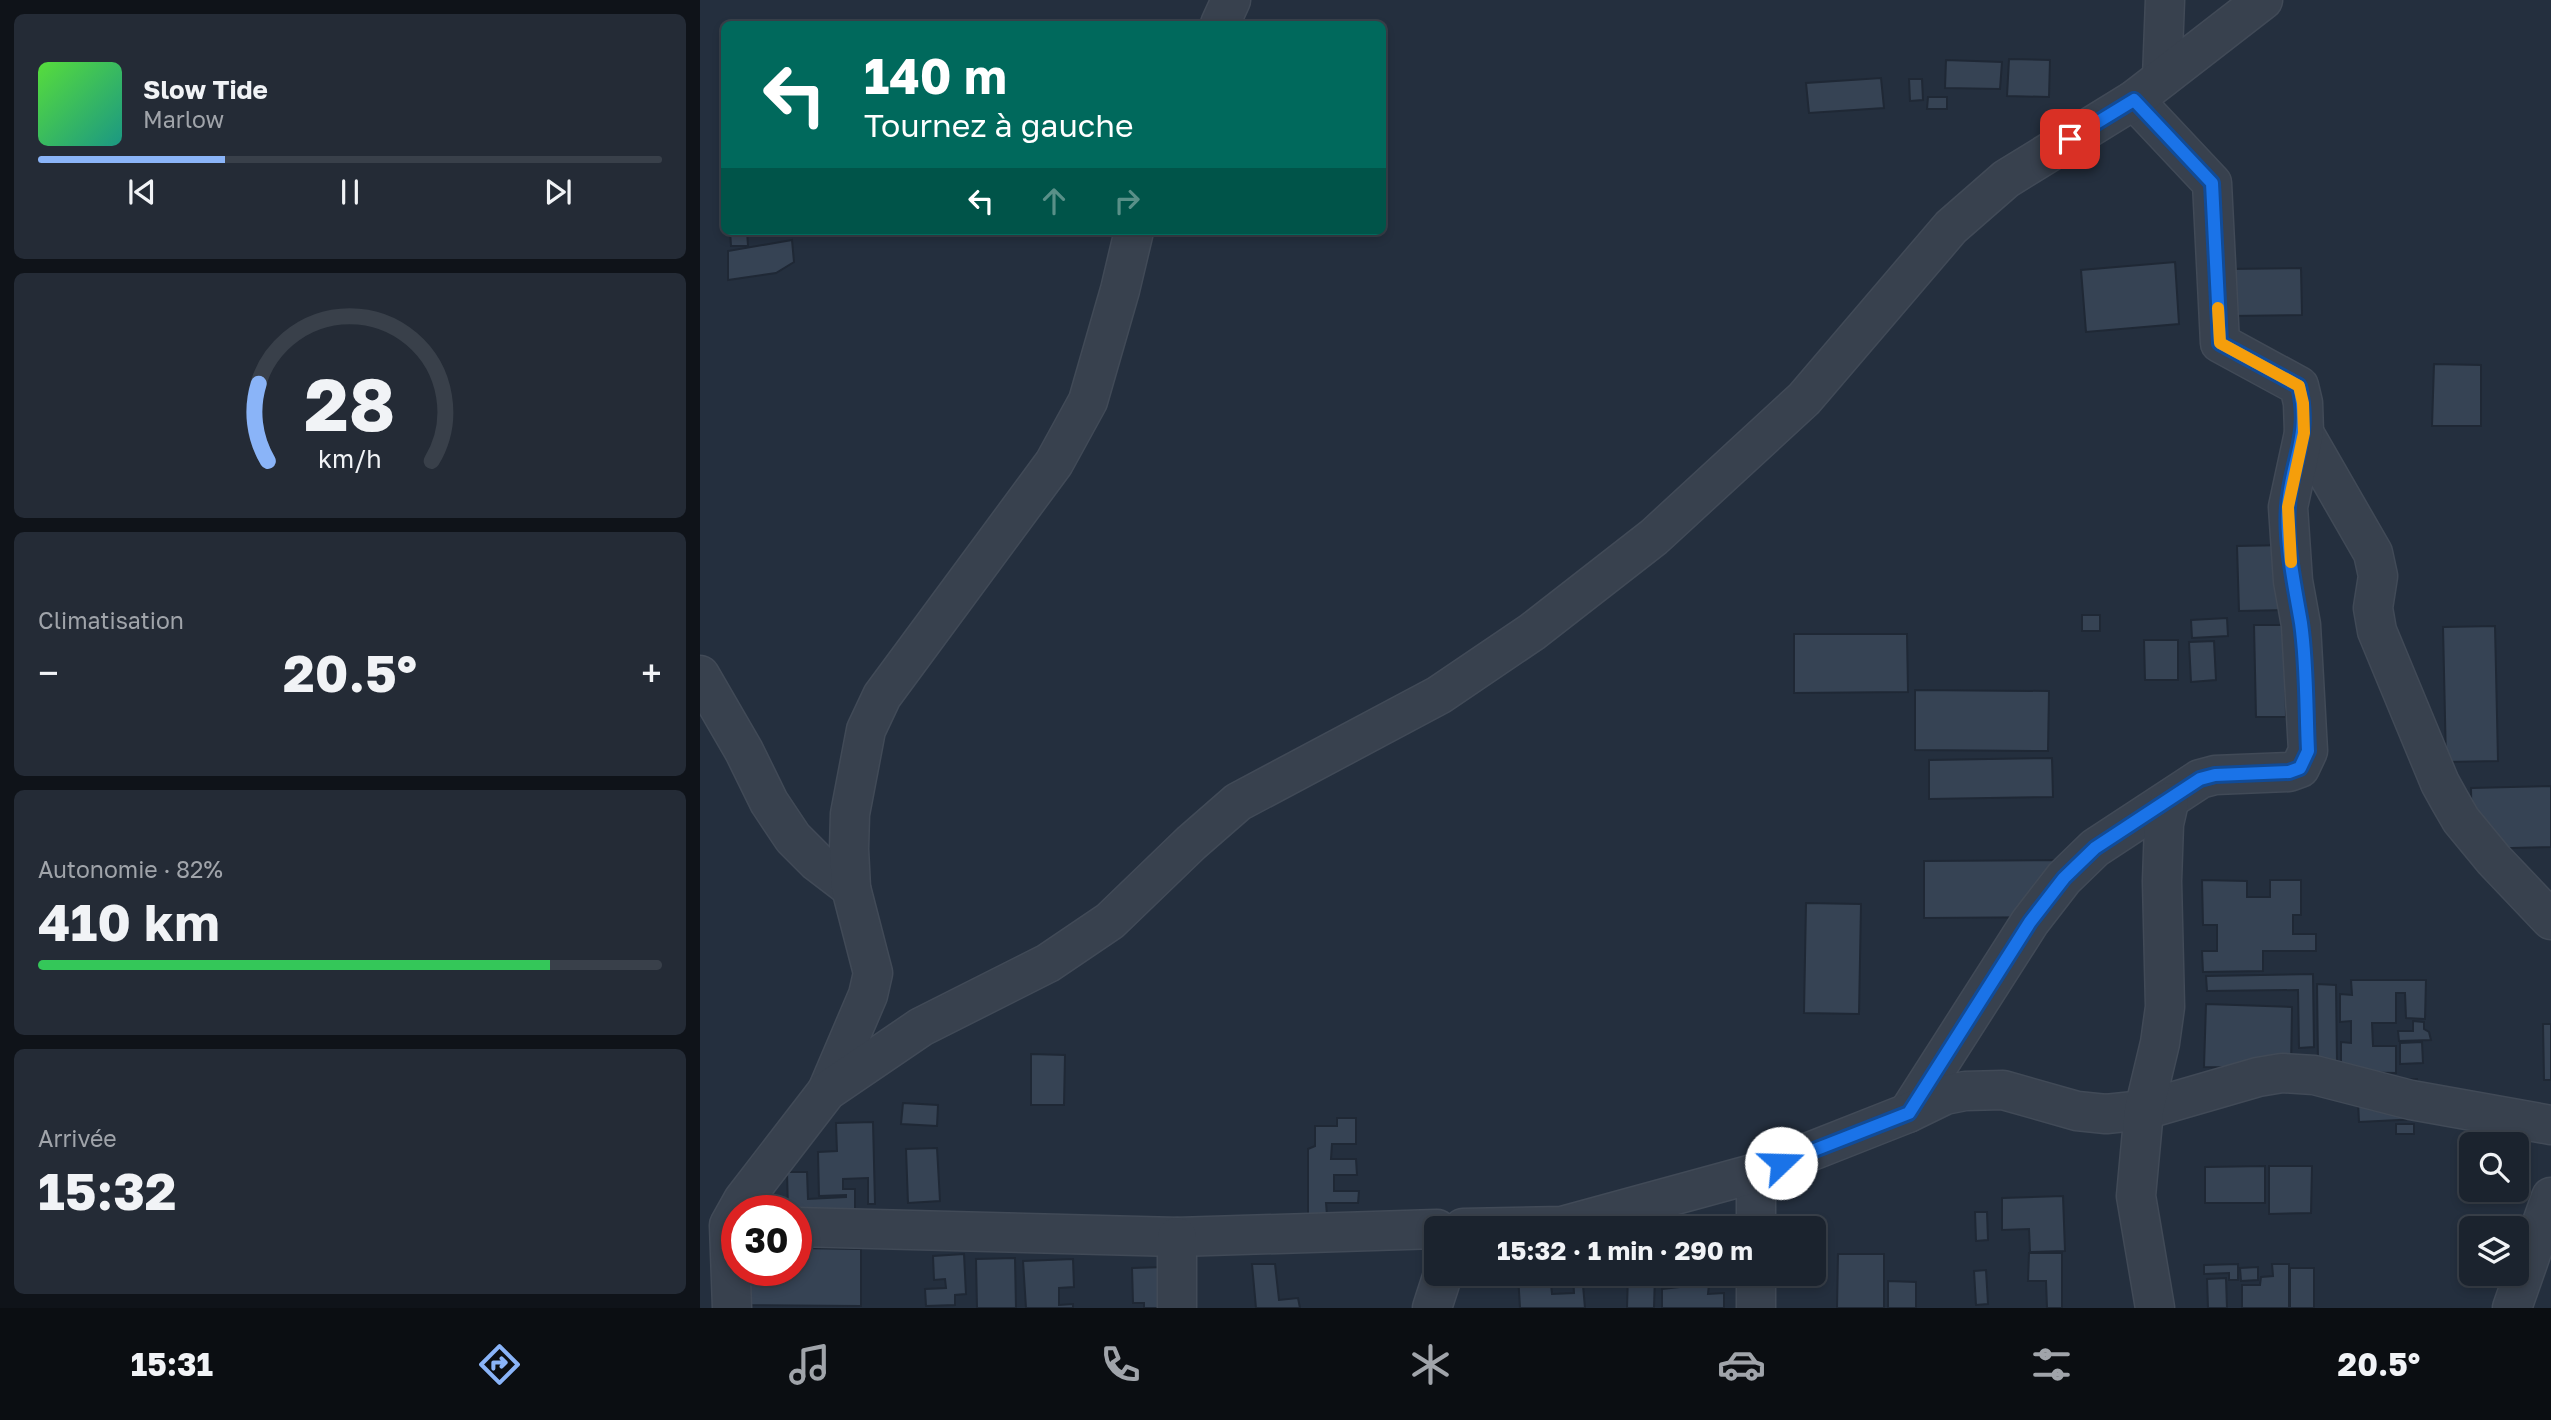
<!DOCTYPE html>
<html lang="fr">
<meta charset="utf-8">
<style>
:root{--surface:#1b232e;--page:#242b36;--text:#f1f3f6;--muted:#a0a4aa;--line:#39404a;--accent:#8ab4f8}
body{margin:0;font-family:"Golos Text",sans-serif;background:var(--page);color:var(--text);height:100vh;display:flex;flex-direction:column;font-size:26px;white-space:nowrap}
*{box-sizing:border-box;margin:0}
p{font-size:23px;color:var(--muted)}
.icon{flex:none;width:38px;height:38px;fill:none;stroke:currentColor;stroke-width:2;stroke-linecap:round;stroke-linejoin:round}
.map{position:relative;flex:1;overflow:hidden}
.sheet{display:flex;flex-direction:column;gap:14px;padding:14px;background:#0f1319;width:700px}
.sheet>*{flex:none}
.hud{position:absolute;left:21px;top:21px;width:665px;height:214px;border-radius:10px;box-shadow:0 4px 10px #0003,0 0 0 2px var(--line);background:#00695c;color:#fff;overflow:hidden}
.fabs{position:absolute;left:1759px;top:1132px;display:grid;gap:14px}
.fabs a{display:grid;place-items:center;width:70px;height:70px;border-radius:10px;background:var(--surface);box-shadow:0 4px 10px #0003,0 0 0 2px var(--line);font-size:35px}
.speed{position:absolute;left:21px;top:1195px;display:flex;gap:14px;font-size:35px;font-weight:700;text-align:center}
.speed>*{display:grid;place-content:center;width:91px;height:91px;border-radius:50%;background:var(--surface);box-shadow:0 4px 10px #0003,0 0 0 2px var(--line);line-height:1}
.speed .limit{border:10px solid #d22;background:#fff;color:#111}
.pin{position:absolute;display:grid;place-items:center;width:60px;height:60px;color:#fff;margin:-30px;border-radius:14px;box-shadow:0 4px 10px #0006}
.me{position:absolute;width:77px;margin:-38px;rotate:69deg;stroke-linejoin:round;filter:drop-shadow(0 0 5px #0008)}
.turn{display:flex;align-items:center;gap:24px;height:147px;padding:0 28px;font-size:32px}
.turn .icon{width:91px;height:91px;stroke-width:2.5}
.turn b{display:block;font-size:49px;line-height:60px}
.lanes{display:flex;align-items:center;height:66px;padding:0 28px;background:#0003;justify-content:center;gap:35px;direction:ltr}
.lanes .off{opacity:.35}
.big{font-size:52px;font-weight:700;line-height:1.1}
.sheet .widget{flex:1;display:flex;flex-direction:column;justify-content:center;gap:10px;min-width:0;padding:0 24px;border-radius:10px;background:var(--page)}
.sheet .dial{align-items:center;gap:0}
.dial svg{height:182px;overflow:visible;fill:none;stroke:var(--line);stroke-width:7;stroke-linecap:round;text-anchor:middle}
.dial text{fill:var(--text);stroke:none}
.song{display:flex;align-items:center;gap:21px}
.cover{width:84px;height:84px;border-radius:10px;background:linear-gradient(135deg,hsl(110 70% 55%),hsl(170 70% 35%))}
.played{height:7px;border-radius:4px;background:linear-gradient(90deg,var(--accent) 30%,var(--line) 30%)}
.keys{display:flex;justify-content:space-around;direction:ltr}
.heat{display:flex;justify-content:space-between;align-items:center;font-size:38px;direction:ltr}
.charge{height:10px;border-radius:5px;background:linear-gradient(90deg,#34c759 82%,var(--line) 0)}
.trip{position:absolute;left:724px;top:1216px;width:402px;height:70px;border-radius:10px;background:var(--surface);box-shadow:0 4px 10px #0003,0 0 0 2px var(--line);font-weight:700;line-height:70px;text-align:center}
.tabs{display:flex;height:112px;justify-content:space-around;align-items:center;background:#0b0e12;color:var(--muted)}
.tabs .icon{width:49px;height:49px}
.tabs .active{color:var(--accent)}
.tabs b{font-size:32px;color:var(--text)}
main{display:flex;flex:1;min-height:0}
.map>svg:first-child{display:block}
.building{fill:#364354;stroke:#1f2835;stroke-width:2}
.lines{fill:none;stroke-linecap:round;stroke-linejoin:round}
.minor-casing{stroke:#414a57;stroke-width:41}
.minor{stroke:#38414e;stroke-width:38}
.route-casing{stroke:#114b97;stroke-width:18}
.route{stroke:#1a73e8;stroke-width:12}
.slow{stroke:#f59e0b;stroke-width:12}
</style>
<main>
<section class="sheet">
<div class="widget">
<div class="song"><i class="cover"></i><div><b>Slow Tide</b><p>Marlow</p></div></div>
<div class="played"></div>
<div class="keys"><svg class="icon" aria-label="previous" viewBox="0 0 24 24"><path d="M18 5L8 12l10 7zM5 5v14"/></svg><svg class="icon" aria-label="pause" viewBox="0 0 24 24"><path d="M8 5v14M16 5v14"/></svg><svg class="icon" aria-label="next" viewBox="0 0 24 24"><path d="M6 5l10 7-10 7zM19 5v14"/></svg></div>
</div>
<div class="widget dial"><svg viewBox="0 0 100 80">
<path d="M14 69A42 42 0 1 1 86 69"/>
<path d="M14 69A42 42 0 0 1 10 35" stroke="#8ab4f8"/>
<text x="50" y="56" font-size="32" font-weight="700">28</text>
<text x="50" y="72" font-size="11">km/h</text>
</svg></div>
<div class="widget"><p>Climatisation</p>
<div class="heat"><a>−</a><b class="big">20.5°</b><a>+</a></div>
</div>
<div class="widget"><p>Autonomie · 82%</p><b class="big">410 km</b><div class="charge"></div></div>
<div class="widget"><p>Arrivée</p><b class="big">15:32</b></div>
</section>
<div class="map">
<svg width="1851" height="1308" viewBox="0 0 1851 1308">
<rect width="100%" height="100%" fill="#242f3e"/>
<g class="building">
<polygon points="1309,59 1350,60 1349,97 1307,96"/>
<polygon points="1246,60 1302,62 1300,89 1245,88"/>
<polygon points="1181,78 1184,108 1109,113 1106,83"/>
<polygon points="1209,79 1222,79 1223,100 1210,101"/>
<polygon points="1228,97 1247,97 1247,109 1227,109"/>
<polygon points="30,231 47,231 48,246 31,246"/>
<polygon points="92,240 94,262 76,273 28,280 28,251"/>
<polygon points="1475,262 1479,324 1386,332 1381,270"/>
<polygon points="1601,268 1602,315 1529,316 1528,269"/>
<polygon points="1734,364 1781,365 1781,426 1732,426"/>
<polygon points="1593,545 1594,610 1539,611 1537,546"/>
<rect x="1382" y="615" width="18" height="16"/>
<polygon points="1527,618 1528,636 1492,638 1491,620"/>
<polygon points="1554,625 1585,625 1586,717 1556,717"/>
<polygon points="1795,626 1798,761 1746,762 1743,627"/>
<polygon points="1094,634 1207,634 1208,692 1094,693"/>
<polygon points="1444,640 1478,640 1478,680 1445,680"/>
<polygon points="1514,641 1516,680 1491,682 1489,642"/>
<polygon points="1215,690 1349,691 1348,751 1215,750"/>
<polygon points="1352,758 1353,797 1229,799 1229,760"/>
<polygon points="1851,786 1851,847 1772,849 1771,788"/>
<polygon points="1355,860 1356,917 1224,918 1224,861"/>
<polygon points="1502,880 1547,881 1547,897 1570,897 1570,880 1601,880 1601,915 1593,915 1593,934 1616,934 1616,951 1563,951 1563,971 1503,972 1502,951 1517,951 1517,925 1503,925"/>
<polygon points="1106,903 1161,904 1159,1014 1104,1013"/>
<polygon points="1613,974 1614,1047 1599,1048 1598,990 1507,991 1506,976"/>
<polygon points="1651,980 1726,980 1725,1019 1706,1018 1705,993 1696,993 1696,1023 1672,1023 1673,1046 1696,1046 1696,1073 1641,1072 1641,1042 1651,1043 1651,1021 1640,1022 1640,994 1652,995"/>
<polygon points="1617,984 1636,985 1637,1062 1618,1062"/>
<polygon points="1506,1004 1592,1007 1591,1069 1504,1067"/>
<polygon points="1713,1021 1724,1022 1724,1029 1729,1032 1731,1040 1699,1041 1698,1031 1713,1031"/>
<polygon points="1843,1024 1851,1024 1851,1080 1844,1080"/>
<polygon points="1722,1042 1723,1063 1700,1064 1700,1043"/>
<polygon points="331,1054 365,1055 364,1105 331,1105"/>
<polygon points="1717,1079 1719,1119 1659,1122 1657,1081"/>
<polygon points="203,1103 238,1105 237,1126 201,1124"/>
<polygon points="637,1118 656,1118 656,1144 632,1144 631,1159 656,1159 657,1175 634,1175 634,1191 659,1191 658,1203 626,1203 627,1215 608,1215 608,1149 615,1146 615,1126 637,1126"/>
<polygon points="173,1122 175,1204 168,1204 168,1178 143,1179 143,1189 155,1189 155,1209 88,1210 87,1172 107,1172 108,1199 146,1197 146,1195 119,1196 118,1152 137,1151 136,1123"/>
<rect x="1696" y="1124" width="18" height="10"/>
<polygon points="237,1148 240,1201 208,1203 206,1149"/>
<polygon points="1565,1166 1565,1203 1505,1203 1505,1167"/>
<polygon points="1569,1166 1612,1166 1611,1213 1569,1214"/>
<polygon points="1363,1196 1365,1251 1330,1252 1329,1229 1302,1230 1302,1198"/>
<polygon points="1275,1212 1287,1212 1288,1240 1276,1241"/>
<polygon points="96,1248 161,1249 161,1306 46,1305 47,1270 96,1270"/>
<polygon points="1329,1253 1362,1253 1362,1308 1347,1308 1346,1281 1328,1281"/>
<polygon points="264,1254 266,1294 255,1295 255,1305 226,1306 225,1289 246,1288 245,1279 234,1280 233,1256"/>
<polygon points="1138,1254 1184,1254 1184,1308 1137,1308"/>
<polygon points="315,1258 316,1308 277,1308 276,1259"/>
<polygon points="373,1259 374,1287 359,1288 359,1305 373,1304 373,1308 326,1308 323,1261"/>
<polygon points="552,1264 575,1264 579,1300 598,1298 600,1308 556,1308"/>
<polygon points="1538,1264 1538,1280 1529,1280 1529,1273 1504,1274 1504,1265"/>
<polygon points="1572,1264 1589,1264 1589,1308 1542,1308 1542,1285 1560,1285 1561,1277 1573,1276"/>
<polygon points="465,1267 488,1308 444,1308 444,1303 433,1303 432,1268"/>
<polygon points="1558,1267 1558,1280 1541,1281 1540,1268"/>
<rect x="1590" y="1268" width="24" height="40"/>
<polygon points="1286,1270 1288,1304 1276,1305 1274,1271"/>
<polygon points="818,1274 850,1274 852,1294 874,1293 873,1274 882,1274 885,1308 820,1308"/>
<polygon points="928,1274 955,1274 954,1308 927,1308"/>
<polygon points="1526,1278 1527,1308 1508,1308 1507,1279"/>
<polygon points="980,1281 994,1281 994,1285 1009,1284 1008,1294 1024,1293 1024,1308 962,1308 962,1289 979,1287"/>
<polygon points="1188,1281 1216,1282 1216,1308 1188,1308"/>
</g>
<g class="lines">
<defs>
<g id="minor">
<polyline points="520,24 531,0"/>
<polyline points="1462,78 1465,0"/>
<polyline points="1604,433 1673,553 1678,576 1673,608 1677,631 1740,783 1750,801 1761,820 1794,860 1851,920"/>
<polyline points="0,675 44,751 69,802 93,838 117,862 151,888"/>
<polyline points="127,1091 168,995 173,973 151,888 149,849 150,814 166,730 182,696 354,463 388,401 420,290 434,231"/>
<polyline points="1208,1113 1330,922 1364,878 1395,848 1500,779 1515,775 1589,772 1600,768 1608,751 1601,625 1593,581 1588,507 1604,433 1603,403 1599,386 1520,343 1512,183 1434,100"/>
<polyline points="1056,1173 1056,1228"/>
<polyline points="96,1227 477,1237 737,1229"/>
<polyline points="763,1228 862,1226 1056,1173 1208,1113 1245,1095 1265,1091 1303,1090 1377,1111 1406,1114 1444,1110 1558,1077 1582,1073 1614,1075 1711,1100 1851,1125"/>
<polyline points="1056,1274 1056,1308"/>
<polyline points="32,1308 29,1225 43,1200 127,1091 221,1027 348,963 410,921 491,843 538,802 739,695 832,632 954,537 1104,399 1251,227 1306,179 1434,100 1563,0"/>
<polyline points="477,1308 477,1237"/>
<polyline points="732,1308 743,1274"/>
<polyline points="1455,1308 1436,1196 1444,1110 1460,1043 1465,1007 1462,881 1464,824 1469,802"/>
<polyline points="1812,1308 1851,1197"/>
</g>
</defs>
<use href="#minor" class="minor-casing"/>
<use href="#minor" class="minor"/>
</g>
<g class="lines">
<defs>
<path id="route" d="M 1081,1163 L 1209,1113 L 1330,922 L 1364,878 L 1395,848 L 1500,779 L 1515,775 L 1589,772 L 1600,768 L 1608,751 C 1606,709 1607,665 1601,623 C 1595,588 1585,542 1588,506 C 1591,460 1611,437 1599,386 L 1520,343 L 1512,183 L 1434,100 L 1370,139"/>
</defs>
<use href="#route" class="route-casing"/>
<use href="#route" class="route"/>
<polyline class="slow" points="1518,308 1520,343 1599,386 1603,403 1604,433 1588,507 1591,562"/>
</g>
</svg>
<div class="fabs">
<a><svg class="icon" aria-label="search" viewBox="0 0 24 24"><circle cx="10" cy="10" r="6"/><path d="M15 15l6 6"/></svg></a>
<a><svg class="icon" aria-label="layers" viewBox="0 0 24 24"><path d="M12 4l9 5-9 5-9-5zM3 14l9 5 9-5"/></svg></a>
</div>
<div class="speed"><div class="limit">30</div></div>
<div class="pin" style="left:1370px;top:139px;background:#d93025"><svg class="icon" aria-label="arrive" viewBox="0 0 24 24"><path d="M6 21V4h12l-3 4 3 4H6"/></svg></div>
<svg class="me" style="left:1081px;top:1163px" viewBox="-20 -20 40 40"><circle r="19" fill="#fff"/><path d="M0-13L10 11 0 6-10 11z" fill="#1a73e8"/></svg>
<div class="trip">15:32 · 1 min · 290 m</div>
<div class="hud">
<div class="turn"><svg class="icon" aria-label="left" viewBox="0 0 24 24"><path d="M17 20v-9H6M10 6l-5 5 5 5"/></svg><div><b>140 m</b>Tournez à gauche</div></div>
<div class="lanes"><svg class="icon" aria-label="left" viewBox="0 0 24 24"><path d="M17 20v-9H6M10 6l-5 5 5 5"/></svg><svg class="icon off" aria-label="ahead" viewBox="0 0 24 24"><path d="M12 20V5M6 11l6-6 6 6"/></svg><svg class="icon off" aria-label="right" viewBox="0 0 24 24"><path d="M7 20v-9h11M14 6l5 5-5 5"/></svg></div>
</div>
</div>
</main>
<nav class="tabs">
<b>15:31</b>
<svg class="icon active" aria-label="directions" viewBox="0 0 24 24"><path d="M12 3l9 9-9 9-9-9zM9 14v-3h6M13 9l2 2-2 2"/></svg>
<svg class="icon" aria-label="music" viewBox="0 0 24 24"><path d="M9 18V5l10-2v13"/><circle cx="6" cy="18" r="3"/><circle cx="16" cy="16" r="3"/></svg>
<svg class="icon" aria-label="phone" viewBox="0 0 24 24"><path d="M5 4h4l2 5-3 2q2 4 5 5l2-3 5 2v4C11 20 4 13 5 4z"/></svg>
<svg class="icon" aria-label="climate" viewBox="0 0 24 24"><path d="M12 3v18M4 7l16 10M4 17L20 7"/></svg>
<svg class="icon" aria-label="car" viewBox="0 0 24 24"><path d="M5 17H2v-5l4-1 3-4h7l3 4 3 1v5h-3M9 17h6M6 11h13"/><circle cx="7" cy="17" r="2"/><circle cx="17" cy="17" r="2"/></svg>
<svg class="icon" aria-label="filters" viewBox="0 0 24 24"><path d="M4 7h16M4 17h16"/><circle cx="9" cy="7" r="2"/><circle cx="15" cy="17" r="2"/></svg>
<b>20.5°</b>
</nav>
